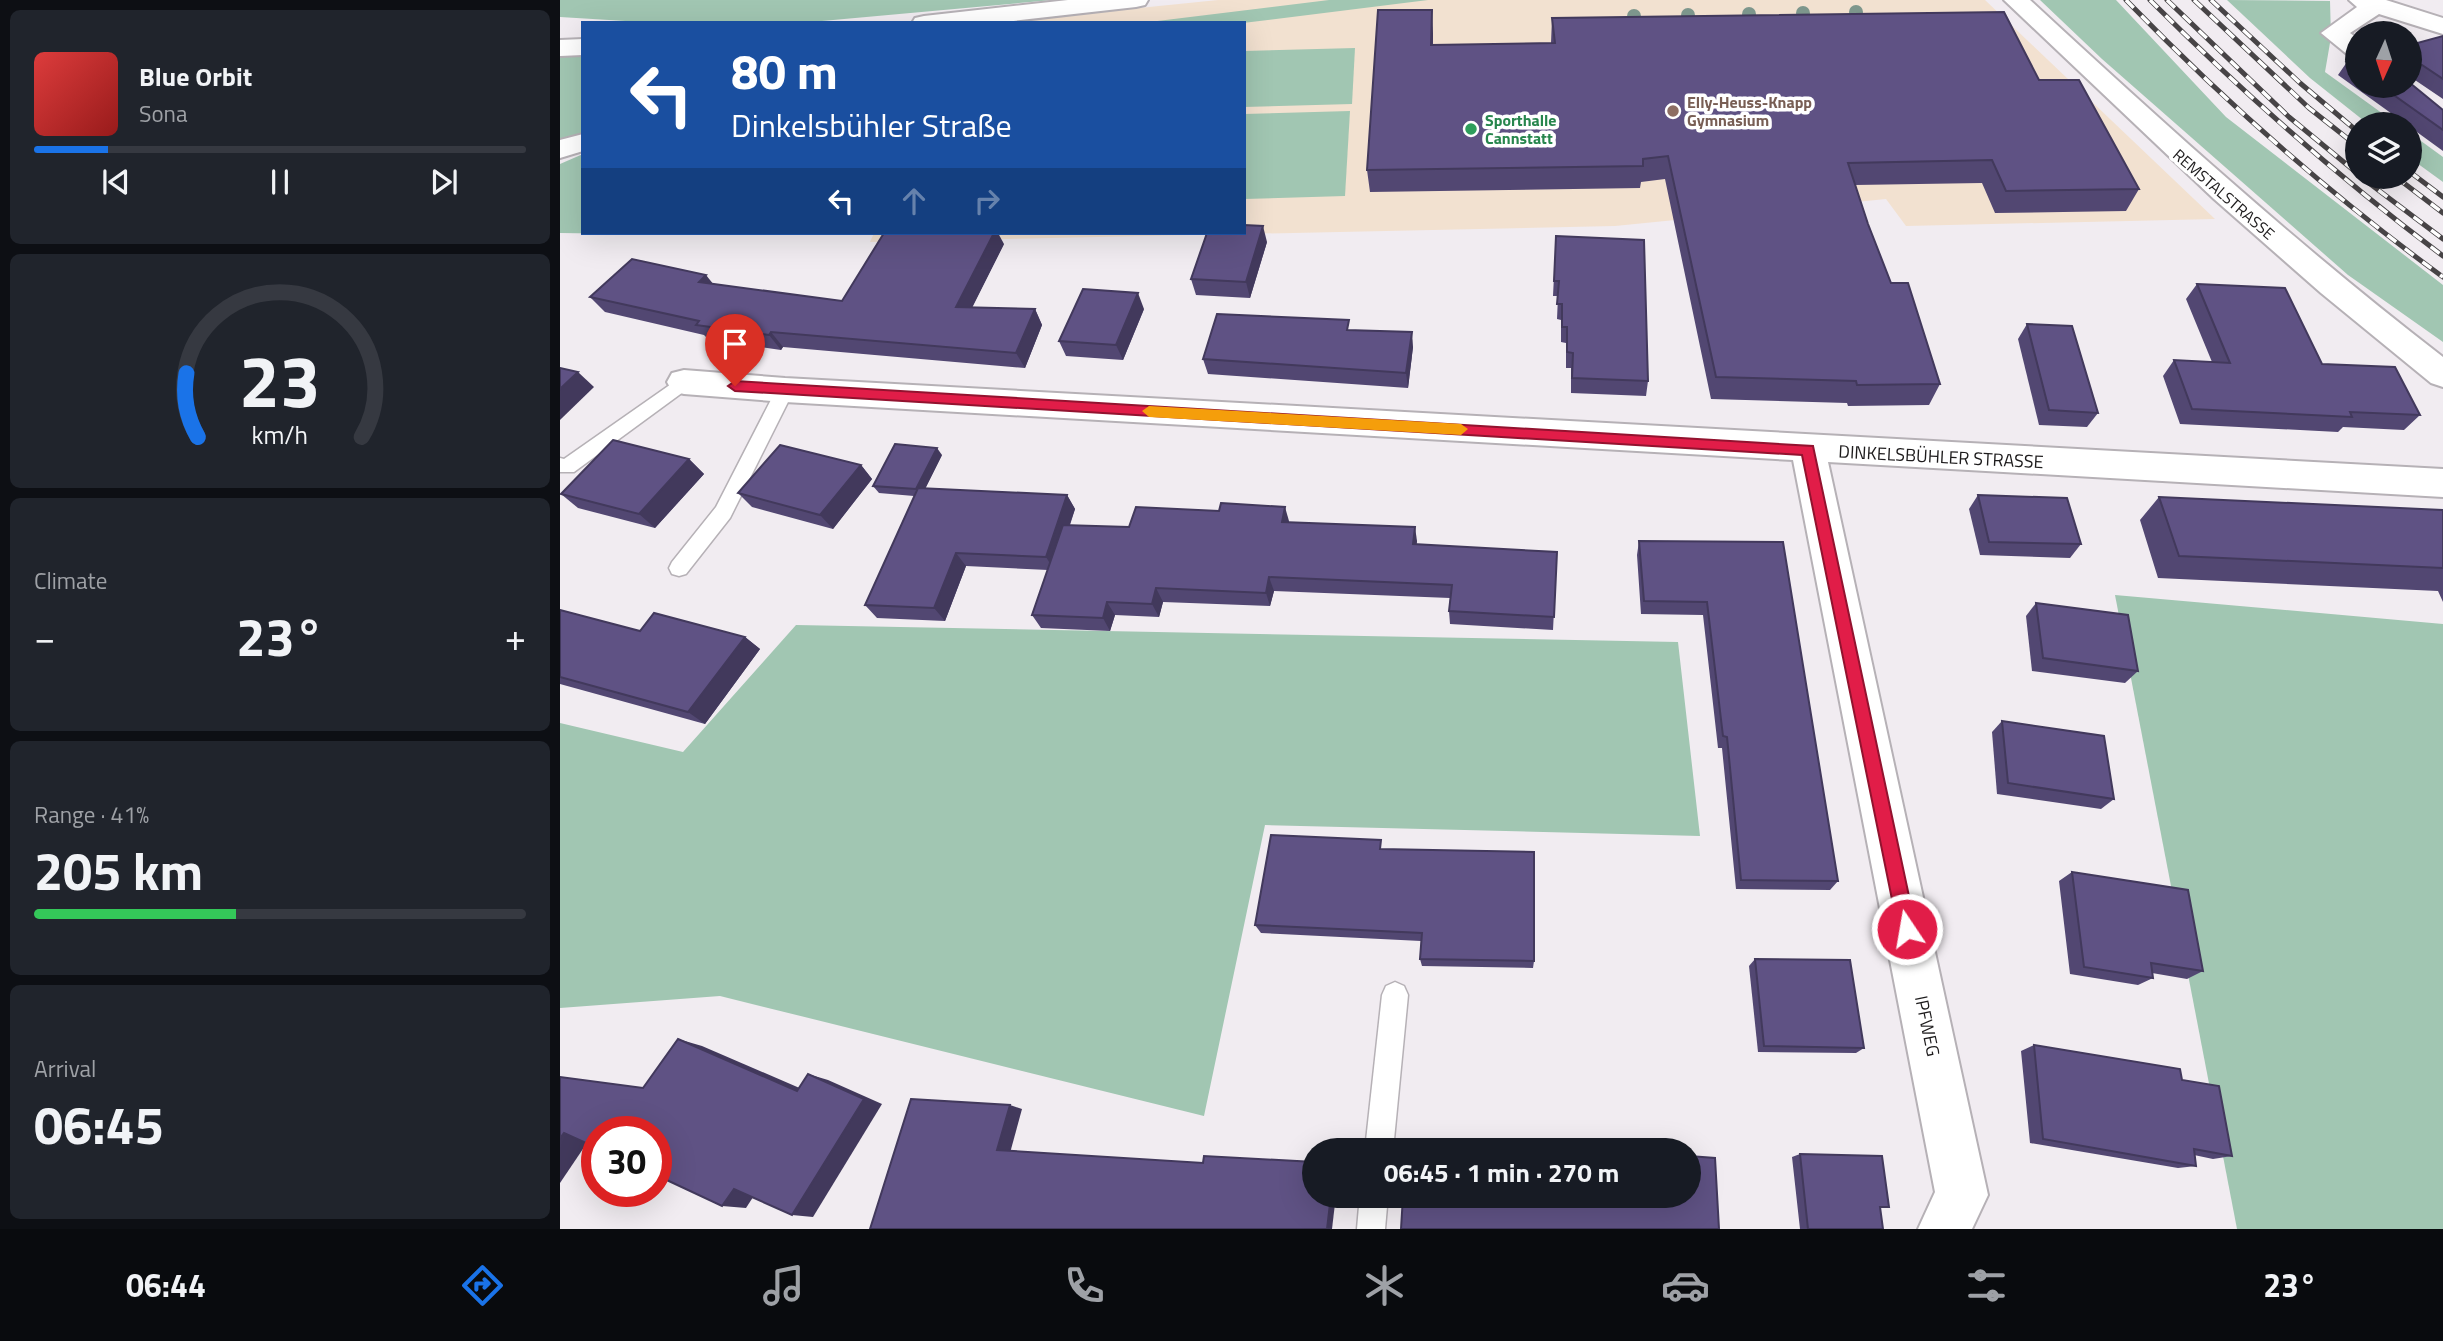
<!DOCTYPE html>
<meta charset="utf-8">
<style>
:root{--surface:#171b24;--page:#20242c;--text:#f1f3f6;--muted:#9ea1a6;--line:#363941;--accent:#1a73e8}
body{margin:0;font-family:"Titillium Web",sans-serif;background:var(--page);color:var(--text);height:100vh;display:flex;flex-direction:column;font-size:26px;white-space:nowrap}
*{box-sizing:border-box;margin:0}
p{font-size:23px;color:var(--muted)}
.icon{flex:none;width:38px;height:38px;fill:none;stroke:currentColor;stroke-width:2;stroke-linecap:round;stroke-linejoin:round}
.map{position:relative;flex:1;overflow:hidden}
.sheet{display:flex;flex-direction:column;gap:10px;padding:10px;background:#0d0f14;width:560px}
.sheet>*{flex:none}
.hud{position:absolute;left:21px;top:21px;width:665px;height:214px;border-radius:0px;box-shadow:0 7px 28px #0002;background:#1a4fa0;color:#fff;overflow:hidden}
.needle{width:46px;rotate:183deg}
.controls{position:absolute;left:1785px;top:21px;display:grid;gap:14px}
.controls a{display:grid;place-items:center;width:77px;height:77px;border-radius:50%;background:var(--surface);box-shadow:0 7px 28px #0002;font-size:35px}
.speed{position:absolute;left:21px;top:1116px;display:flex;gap:14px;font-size:35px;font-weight:700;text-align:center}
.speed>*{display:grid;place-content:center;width:91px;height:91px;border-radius:50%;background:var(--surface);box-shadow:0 7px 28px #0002;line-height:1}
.speed .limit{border:10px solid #d22;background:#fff;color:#111}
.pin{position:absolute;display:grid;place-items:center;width:60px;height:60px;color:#fff;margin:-72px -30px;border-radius:50% 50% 50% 0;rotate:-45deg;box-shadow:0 0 7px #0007}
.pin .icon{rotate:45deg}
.me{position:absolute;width:77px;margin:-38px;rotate:348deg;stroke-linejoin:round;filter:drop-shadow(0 0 5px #0008)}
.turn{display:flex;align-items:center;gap:24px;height:147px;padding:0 35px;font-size:32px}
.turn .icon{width:91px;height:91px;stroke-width:2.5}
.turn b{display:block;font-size:49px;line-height:60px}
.lanes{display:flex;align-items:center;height:66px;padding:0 35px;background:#0003;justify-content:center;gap:35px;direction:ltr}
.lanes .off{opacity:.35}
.big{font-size:52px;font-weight:700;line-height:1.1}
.sheet .tile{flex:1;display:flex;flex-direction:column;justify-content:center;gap:10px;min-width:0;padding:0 24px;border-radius:10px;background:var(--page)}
.sheet .dial{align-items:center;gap:0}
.dial svg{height:182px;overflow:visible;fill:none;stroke:var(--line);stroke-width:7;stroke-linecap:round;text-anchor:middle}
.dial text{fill:var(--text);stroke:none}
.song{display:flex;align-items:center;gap:21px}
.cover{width:84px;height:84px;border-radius:10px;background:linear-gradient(135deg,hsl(0 70% 55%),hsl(0 70% 35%))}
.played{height:7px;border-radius:4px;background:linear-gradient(90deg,var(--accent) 15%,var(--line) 15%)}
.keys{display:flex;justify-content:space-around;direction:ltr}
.heat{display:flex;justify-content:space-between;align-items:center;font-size:38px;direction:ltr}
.charge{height:10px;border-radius:5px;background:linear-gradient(90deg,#34c759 41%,var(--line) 0)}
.trip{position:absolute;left:742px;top:1138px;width:399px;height:70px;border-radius:35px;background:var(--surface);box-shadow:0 7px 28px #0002;font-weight:700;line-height:70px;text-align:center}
.dock{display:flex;height:112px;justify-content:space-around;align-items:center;background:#090b0e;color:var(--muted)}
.dock .icon{width:49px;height:49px}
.dock .selected{color:var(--accent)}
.dock b{font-size:32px;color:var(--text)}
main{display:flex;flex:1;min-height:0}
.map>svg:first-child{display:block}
.education{fill:#f2e1d0}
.green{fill:#a1c6b2}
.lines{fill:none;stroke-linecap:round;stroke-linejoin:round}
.service-casing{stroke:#b6b1b6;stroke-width:3}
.minor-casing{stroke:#b6b1b6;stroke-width:4}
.service{fill:#fff;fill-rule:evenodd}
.minor{fill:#fff;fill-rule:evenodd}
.rail-casing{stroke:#474446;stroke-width:5}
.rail{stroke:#fff;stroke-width:3.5;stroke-dasharray:11;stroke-linecap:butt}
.tree{fill:#7d968c}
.wall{fill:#524772}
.shaded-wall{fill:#42395c}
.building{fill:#5f5284;stroke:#42395c;stroke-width:2}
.route{fill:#e11d48;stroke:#92132f;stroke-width:2}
.slow{fill:#f59e0b}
.education-dot{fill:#8d6e63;stroke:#fff;stroke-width:2.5}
.leisure-dot{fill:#2e9e5b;stroke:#fff;stroke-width:2.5}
.labels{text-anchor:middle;stroke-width:7;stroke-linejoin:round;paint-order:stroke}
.far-education-label{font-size:16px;font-weight:bold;fill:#785e54;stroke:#fff;text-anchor:start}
.far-leisure-label{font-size:16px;font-weight:bold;fill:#27864d;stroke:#fff;text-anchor:start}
.far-street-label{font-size:16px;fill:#1d1b1c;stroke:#fff}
.street-label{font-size:18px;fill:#1d1b1c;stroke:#fff}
</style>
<main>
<section class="sheet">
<div class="tile">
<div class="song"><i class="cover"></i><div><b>Blue Orbit</b><p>Sona</p></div></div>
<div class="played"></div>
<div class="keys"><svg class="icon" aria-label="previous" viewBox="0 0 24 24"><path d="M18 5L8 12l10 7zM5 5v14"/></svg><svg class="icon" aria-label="pause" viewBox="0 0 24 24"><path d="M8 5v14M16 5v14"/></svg><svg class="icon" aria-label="next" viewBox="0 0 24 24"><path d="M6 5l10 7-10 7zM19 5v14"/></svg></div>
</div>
<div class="tile dial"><svg viewBox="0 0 100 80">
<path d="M14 69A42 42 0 1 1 86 69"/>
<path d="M14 69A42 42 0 0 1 9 41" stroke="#1a73e8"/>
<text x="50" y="56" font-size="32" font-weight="700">23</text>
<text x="50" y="72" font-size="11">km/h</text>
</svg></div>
<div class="tile"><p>Climate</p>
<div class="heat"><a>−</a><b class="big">23°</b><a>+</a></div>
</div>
<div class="tile"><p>Range · 41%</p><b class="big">205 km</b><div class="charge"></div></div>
<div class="tile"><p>Arrival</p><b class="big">06:45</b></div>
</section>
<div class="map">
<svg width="1883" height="1229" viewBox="0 0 1883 1229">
<rect width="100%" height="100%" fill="#f1ecf1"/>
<polygon class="education" points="658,0 1425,0 1655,219 1346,226 1326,199 1055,226 310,242 314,233 684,233 684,23 431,23"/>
<g class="green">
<polygon points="0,0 493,0 240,23 98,23 0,17"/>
<polygon points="769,0 868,0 683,23 581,23"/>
<polygon points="1480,0 1556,0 1666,117 1883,285 1883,342 1788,275 1542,59"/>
<polygon points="1667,0 1770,1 1771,37 1765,72 1837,124 1808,124 1750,78"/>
<polygon points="795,48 792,104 684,107 684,51"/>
<polygon points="23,52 23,134 0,141 0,54"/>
<polygon points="790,111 785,196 684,199 684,114"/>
<polygon points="1850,133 1883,157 1883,182 1850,158"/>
<polygon points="23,154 23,233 71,233 69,234 0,233 0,164"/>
<polygon points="1555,595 1883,624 1883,1229 1677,1229"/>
<polygon points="236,625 1118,642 1140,836 705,825 644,1116 160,996 0,1008 0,723 123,752"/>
</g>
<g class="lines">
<defs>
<g id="service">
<polygon points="124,375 130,377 133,382 130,387 14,472 0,472 0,458 4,459"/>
<polygon points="225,383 231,385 234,390 170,518 126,574 119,576 112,574 109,568 112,562 156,507 216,390 219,385"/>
<polygon points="835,982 844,986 848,995 833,1150 805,1150 822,995 826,986"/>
<polygon points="800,1195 828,1195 825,1229 797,1229"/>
</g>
<g id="minor">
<polygon points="508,0 588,0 585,5 576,7 435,23 352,23 355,18 364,16"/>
<path d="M 1444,0 L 1470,0 C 1604,124 1739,246 1883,357 L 1883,387 L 1871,383 L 1761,293 L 1654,199 Z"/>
<polygon points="1789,0 1826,0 1883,18 1883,34 1819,14 1790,33 1797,38 1797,58 1788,55 1761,33 1797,7"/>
<polygon points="23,39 23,55 0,56 0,40"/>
<polygon points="23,134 23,151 0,158 0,140"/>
<polygon points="124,370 225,378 1883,469 1883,497 1268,462 1428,1195 1412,1229 1358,1229 1375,1192 1233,460 225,402 124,394 112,391 107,382 112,373"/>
</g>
</defs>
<use href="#service" class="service-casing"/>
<use href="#minor" class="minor-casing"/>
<use href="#service" class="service"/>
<use href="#minor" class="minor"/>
<defs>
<g id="rail">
<path d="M 1566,0 C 1664,101 1769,194 1883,277"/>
<path d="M 1590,0 C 1682,92 1779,178 1883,256"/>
<polyline points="1607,0 1729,117 1797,173"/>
<polyline points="1634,0 1749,108 1797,146"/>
<polyline points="1651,0 1740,83 1797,131"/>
<polyline points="1850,172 1883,197"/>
<polyline points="1801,177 1883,239"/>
<polyline points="1836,177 1883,213"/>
</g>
</defs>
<use href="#rail" class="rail-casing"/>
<use href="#rail" class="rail"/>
</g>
<g class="tree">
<circle cx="1296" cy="12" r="7"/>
<circle cx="1243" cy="13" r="7"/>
<circle cx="1189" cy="14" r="7"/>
<circle cx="1128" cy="15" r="7"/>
<circle cx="1074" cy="16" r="7"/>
</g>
<g class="wall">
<polygon points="992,18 1479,80 1579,189 1566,211 1435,213 1422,183 1295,185 1308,224 1331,283 1380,384 1369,405 1288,406 1287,403 1151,399 1105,179 1081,182 1080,188 810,192 807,170 873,33 873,45 991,43"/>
<polygon points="1883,36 1883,99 1852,78 1850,80 1850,45"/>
<polygon points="1797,60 1797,86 1850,86 1883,110 1883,151 1850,127 1850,124 1846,124 1778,75 1787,62"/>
<polygon points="996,236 1088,381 1086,396 1011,393 1011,368 1006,368 1006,343 1001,342 1001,320 997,319 998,296 993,296"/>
<polygon points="707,242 690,298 636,295 631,279"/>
<polygon points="444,244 412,307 475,309 482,325 465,368 223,347 221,350 149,340 144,335 45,312 30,297 153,284 282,301"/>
<polygon points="1637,284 1762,364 1860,415 1844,430 1783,427 1778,432 1620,424 1603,376 1614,360 1652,362 1626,299"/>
<polygon points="584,309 563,360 506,356 499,341"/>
<polygon points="1467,324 1538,413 1527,427 1479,425 1458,339"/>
<polygon points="790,330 853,347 848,388 648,374 643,359"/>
<polygon points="382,455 365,489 507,495 515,509 510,525 569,527 729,521 729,522 857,541 856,545 997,552 993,630 890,624 889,611 890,598 714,591 710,606 603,602 599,617 555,615 550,631 481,628 472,615 488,570 406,566 385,621 317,618 305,605 354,496 319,493 313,486"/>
<polygon points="129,459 144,474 95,528 18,508 1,494"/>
<polygon points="301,465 312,479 273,529 192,507 178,493"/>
<polygon points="1418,495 1521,544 1510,558 1420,555 1409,509"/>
<polygon points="1599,497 1883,510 1883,602 1878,591 1598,578 1580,520"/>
<polygon points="1079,541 1223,542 1278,881 1270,890 1176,889 1162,748 1158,748 1143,615 1081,614 1077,555"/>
<polygon points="1476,603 1578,671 1565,683 1472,671 1466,616"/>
<polygon points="0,610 80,631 185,637 200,649 145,724 0,684"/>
<polygon points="1442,721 1554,799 1541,809 1437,794 1432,732"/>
<polygon points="824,849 974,961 973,968 862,966 860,959 861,941 701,933 695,925"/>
<polygon points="1512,872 1643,971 1627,979 1592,973 1593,978 1578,985 1510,974 1499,881"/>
<polygon points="1195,959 1304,1048 1296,1053 1198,1052 1189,966"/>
<polygon points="1474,1045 1622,1080 1672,1156 1653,1159 1634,1155 1636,1166 1618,1168 1470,1143 1461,1051"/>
<polygon points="1240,1154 1329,1207 1320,1208 1323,1229 1240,1229 1232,1157"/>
</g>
<g class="shaded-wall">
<polygon points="872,10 873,33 872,67 871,45"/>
<polygon points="703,226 707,242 690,298 686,282"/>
<polygon points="434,233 438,233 444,244 405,322 396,307"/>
<polygon points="146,275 158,290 139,282"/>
<polygon points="578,293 584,309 563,360 556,345"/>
<polygon points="475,309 482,325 465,368 456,353"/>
<polygon points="211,332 223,347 221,350 209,335"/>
<polygon points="852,332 853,347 848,388 846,373"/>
<polygon points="18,372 34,387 0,420 0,389"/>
<polygon points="377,448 382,455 361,497 356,489"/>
<polygon points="129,459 144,474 95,528 79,514"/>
<polygon points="301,465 312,479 273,529 260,515"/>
<polygon points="507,495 515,509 494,570 486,557"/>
<polygon points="725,507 729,521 726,536 722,522"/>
<polygon points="855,527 857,541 855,558 853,544"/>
<polygon points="396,553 406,566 385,621 374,608"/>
<polygon points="709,577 714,591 710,606 706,593"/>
<polygon points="596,588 603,602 599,617 592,604"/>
<polygon points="547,602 555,615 550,631 543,618"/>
<polygon points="185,637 200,649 145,724 128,712"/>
<polygon points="118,1039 142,1046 258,1096 237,1091"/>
<polygon points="248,1074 268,1080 322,1104 253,1217 232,1215"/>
<polygon points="450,1105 462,1109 450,1153 437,1150"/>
<polygon points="4,1133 31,1137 0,1183 0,1138"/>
<polygon points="174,1189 197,1191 186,1208 162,1206"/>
<polygon points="771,1195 776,1195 772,1229 767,1229"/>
</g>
<g class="building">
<polygon points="818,10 872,10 871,45 995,43 992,18 1444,12 1479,80 1519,80 1579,189 1446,191 1432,160 1288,163 1308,224 1331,283 1348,283 1380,384 1297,385 1296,381 1156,377 1108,156 1083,159 1083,166 807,170"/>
<polygon points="1883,36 1883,79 1862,65 1858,65 1857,70 1850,71 1850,45"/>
<polygon points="1797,60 1797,69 1787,62"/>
<polygon points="1850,83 1883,110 1883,130 1821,86 1850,86"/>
<polygon points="684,225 703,226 686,282 631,279 647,233 684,233"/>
<polygon points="324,233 434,233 396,307 475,309 456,353 211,332 209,335 136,325 139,321 30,297 72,259 146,275 139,282 282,301"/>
<polygon points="996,236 1084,240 1088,381 1012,378 1013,353 1007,352 1007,327 1002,327 1002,304 997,304 999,281 994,281"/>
<polygon points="1637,284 1725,288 1762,364 1835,367 1860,415 1790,412 1792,417 1632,409 1614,360 1670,363"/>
<polygon points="523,289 578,293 556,345 499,341"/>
<polygon points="657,314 789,320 787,330 852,332 846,373 643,359"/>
<polygon points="1467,324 1512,326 1538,413 1489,410"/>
<polygon points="0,368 18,372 0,389"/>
<polygon points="53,440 129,459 79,514 1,494"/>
<polygon points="335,444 377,448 356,489 313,486"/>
<polygon points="220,445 301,465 260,515 178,493"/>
<polygon points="358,488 507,495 486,557 396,553 374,608 305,605"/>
<polygon points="1418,495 1507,498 1521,544 1429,542"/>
<polygon points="1599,497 1883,510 1883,568 1619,556"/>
<polygon points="661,503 725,507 722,522 855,527 853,544 997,552 994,617 889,611 892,585 709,577 706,593 596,588 592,604 547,602 543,618 472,615 503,525 569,527 576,507 659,511"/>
<polygon points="1079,541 1223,542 1278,881 1181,880 1167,737 1163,736 1147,602 1084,601"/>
<polygon points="1476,603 1568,615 1578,671 1483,658"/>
<polygon points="0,610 80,631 94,613 185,637 128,712 0,677"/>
<polygon points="1442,721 1544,736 1554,799 1448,783"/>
<polygon points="711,835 821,840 820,849 974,852 974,961 860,959 862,933 695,925"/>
<polygon points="1512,872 1628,890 1643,971 1591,963 1593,978 1524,967"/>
<polygon points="1195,959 1290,960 1304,1048 1204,1046"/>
<polygon points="118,1039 237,1091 248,1074 304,1099 232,1215 174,1189 162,1206 96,1175 96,1132 37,1132 37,1148 4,1133 0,1138 0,1077 83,1088"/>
<polygon points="1474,1045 1620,1069 1622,1080 1659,1086 1672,1156 1634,1149 1636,1166 1483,1139"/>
<polygon points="351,1099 450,1105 437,1150 643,1163 644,1156 754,1162 754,1195 771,1195 767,1229 310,1229"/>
<polygon points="1240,1154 1322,1156 1329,1207 1320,1207 1323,1229 1248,1229"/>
<polygon points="1129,1156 1155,1158 1159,1229 841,1229 843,1196 1028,1204 1028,1195 1129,1195"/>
</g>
<polygon class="route" points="175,381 1253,446 1356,929 1354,936 1347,939 1340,936 1338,929 1242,455 175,391 168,386"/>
<polygon class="slow" points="589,406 901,424 908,429 901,435 589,417 582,411"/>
<circle class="education-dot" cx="1113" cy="111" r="7"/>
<circle class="leisure-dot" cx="911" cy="129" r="7"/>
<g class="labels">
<g class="far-education-label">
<text x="1127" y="108">Elly-Heuss-Knapp<tspan x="1127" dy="18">Gymnasium</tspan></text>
</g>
<g class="far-leisure-label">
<text x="925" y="126">Sporthalle<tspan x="925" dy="18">Cannstatt</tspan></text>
</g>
<g class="far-street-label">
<text transform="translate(1664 194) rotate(41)" y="6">REMSTALSTRASSE</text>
</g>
<g class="street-label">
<text transform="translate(1381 457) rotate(3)" y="6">DINKELSBÜHLER STRASSE</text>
<text transform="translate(1367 1026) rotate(78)" y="6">IPFWEG</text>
</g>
</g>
</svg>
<div class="controls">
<a><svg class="needle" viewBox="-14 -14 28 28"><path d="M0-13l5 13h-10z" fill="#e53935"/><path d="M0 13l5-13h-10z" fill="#9ea1a6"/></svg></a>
<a><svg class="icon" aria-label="layers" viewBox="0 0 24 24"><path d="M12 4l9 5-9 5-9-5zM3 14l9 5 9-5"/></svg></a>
</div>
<div class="speed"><div class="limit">30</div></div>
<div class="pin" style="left:175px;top:386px;background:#d93025"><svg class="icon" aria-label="arrive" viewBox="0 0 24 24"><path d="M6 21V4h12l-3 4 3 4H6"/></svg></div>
<svg class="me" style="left:1347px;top:929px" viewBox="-20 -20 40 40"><circle r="17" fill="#e11d48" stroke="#fff" stroke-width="3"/><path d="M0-11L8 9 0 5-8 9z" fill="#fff"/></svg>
<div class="trip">06:45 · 1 min · 270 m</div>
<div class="hud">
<div class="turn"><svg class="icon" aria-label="left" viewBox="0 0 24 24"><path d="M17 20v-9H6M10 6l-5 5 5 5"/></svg><div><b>80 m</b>Dinkelsbühler Straße</div></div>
<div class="lanes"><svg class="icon" aria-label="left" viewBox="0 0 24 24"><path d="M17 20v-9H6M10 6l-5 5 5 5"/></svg><svg class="icon off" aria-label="ahead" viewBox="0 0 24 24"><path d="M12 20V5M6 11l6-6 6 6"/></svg><svg class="icon off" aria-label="right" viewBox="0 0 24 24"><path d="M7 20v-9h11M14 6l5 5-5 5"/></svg></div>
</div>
</div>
</main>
<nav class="dock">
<b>06:44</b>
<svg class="icon selected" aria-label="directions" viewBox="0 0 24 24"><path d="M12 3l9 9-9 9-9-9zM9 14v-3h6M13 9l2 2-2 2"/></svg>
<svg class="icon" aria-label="music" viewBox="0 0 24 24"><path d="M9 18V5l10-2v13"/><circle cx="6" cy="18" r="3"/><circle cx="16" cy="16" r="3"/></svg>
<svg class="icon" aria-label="phone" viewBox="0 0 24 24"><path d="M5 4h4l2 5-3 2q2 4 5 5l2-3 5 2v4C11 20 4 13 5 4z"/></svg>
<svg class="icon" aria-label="climate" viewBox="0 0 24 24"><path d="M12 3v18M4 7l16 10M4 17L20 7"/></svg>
<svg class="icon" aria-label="car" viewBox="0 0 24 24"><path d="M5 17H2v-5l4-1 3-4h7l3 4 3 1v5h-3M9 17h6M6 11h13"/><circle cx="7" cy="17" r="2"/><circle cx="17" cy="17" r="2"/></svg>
<svg class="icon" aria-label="filters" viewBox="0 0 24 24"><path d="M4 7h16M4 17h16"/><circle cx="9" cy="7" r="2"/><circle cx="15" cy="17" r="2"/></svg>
<b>23°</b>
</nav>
